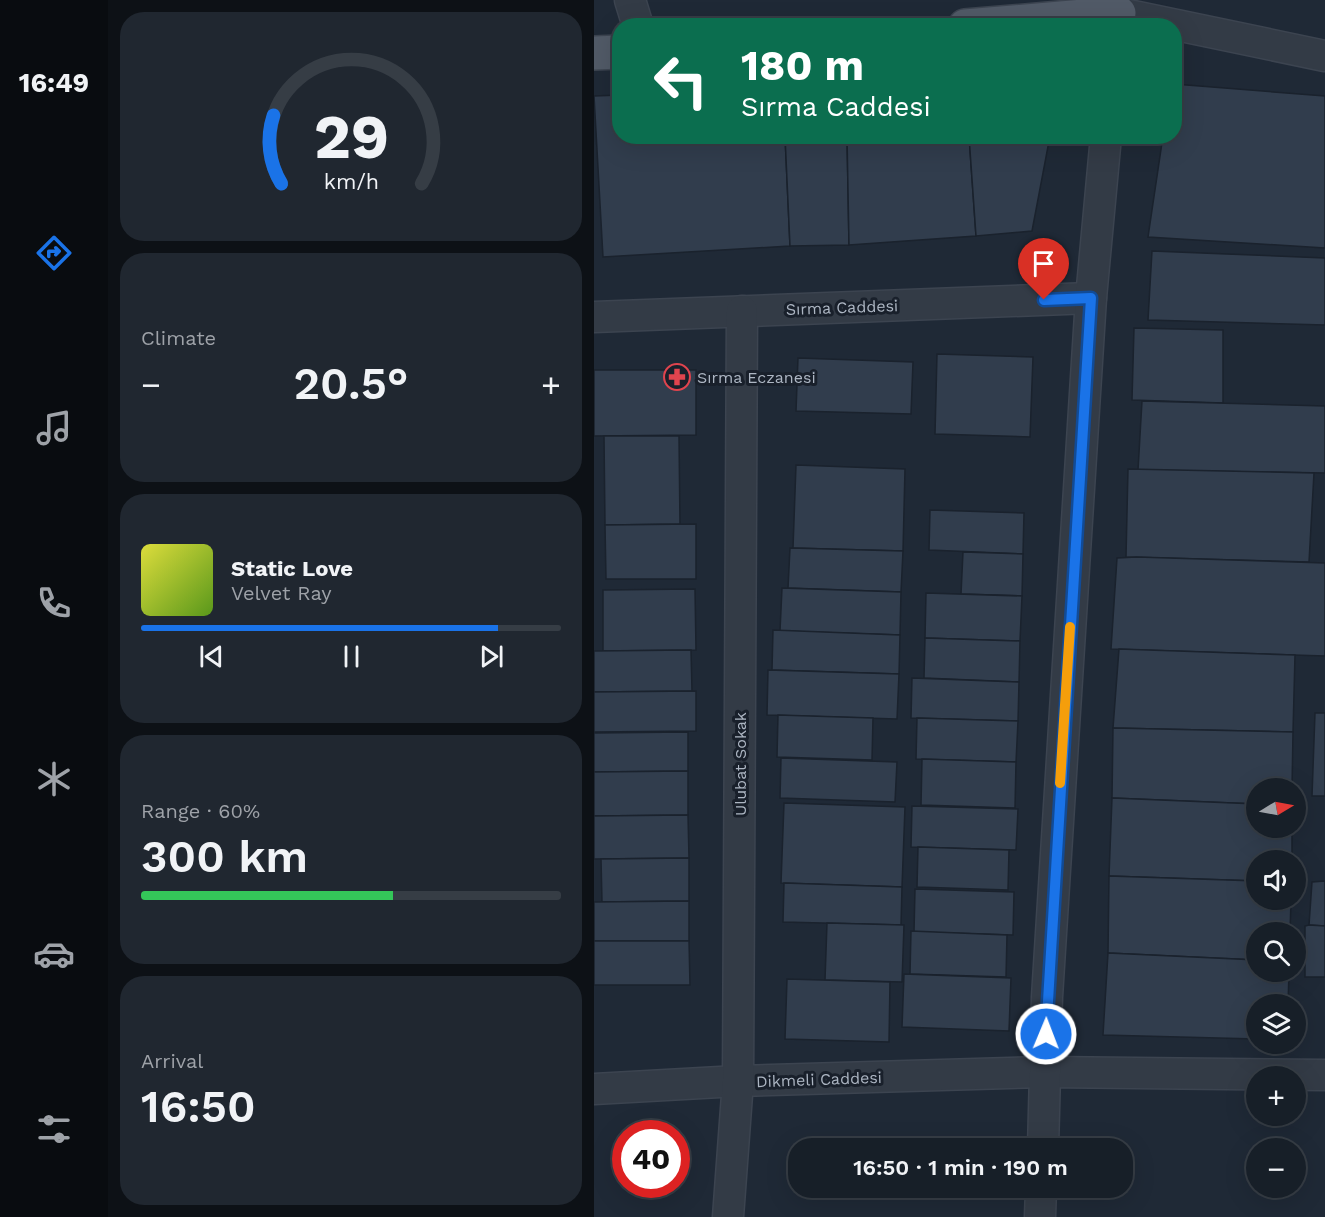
<!DOCTYPE html>
<meta charset="utf-8">
<style>
:root{--surface:#171f28;--page:#202730;--text:#f1f3f6;--muted:#9ea2a8;--line:#363d45;--accent:#1a73e8}
body{margin:0;font-family:"Work Sans",sans-serif;background:var(--page);color:var(--text);height:100vh;display:flex;flex-direction:column;font-size:22px;white-space:nowrap}
*{box-sizing:border-box;margin:0}
p{font-size:20px;color:var(--muted)}
.icon{flex:none;width:33px;height:33px;fill:none;stroke:currentColor;stroke-width:2;stroke-linecap:round;stroke-linejoin:round}
.map{position:relative;flex:1;overflow:hidden}
.panel{display:flex;flex-direction:column;gap:12px;padding:12px;background:#0d1116;width:486px}
.panel>*{flex:none}
.banner{position:absolute;left:18px;top:18px;width:570px;height:126px;border-radius:24px;box-shadow:0 6px 24px #0002,0 0 0 2px var(--line);background:#0b6e4f;color:#fff;overflow:hidden}
.needle{width:39px;rotate:80deg}
.fabs{position:absolute;left:652px;top:778px;display:grid;gap:12px}
.fabs a{display:grid;place-items:center;width:60px;height:60px;border-radius:50%;background:var(--surface);box-shadow:0 6px 24px #0002,0 0 0 2px var(--line);font-size:30px}
.speed{position:absolute;left:18px;top:1120px;display:flex;gap:12px;font-size:30px;font-weight:700;text-align:center}
.speed>*{display:grid;place-content:center;width:78px;height:78px;border-radius:50%;background:var(--surface);box-shadow:0 6px 24px #0002,0 0 0 2px var(--line);line-height:1}
.speed .limit{border:9px solid #d22;background:#fff;color:#111}
.pin{position:absolute;display:grid;place-items:center;width:51px;height:51px;color:#fff;margin:-62px -26px;border-radius:50% 50% 50% 0;rotate:-45deg;box-shadow:0 0 6px #0007}
.pin .icon{rotate:45deg}
.me{position:absolute;width:66px;margin:-33px;rotate:1deg;stroke-linejoin:round;filter:drop-shadow(0 0 4px #0008)}
.turn{display:flex;align-items:center;gap:21px;height:126px;padding:0 30px;font-size:27px}
.turn .icon{width:78px;height:78px;stroke-width:2.5}
.turn b{display:block;font-size:42px;line-height:51px}
.big{font-size:45px;font-weight:600;line-height:1.1}
.panel .tile{flex:1;display:flex;flex-direction:column;justify-content:center;gap:9px;min-width:0;padding:0 21px;border-radius:24px;background:var(--page)}
.panel .dial{align-items:center;gap:0}
.dial svg{height:156px;overflow:visible;fill:none;stroke:var(--line);stroke-width:7;stroke-linecap:round;text-anchor:middle}
.dial text{fill:var(--text);stroke:none}
.song{display:flex;align-items:center;gap:18px}
.cover{width:72px;height:72px;border-radius:9px;background:linear-gradient(135deg,hsl(60 70% 55%),hsl(90 70% 35%))}
.played{height:6px;border-radius:3px;background:linear-gradient(90deg,var(--accent) 85%,var(--line) 85%)}
.keys{display:flex;justify-content:space-around;direction:ltr}
.heat{display:flex;justify-content:space-between;align-items:center;font-size:33px;direction:ltr}
.charge{height:9px;border-radius:4px;background:linear-gradient(90deg,#34c759 60%,var(--line) 0)}
.trip{position:absolute;left:194px;top:1138px;width:345px;height:60px;border-radius:24px;background:var(--surface);box-shadow:0 6px 24px #0002,0 0 0 2px var(--line);font-weight:600;line-height:60px;text-align:center}
main{display:flex;flex:1;min-height:0}
.tab-bar{display:flex;flex-direction:column;width:108px;justify-content:space-around;align-items:center;background:#090c10;color:var(--muted)}
.tab-bar .icon{width:42px;height:42px}
.tab-bar .on{color:var(--accent)}
.tab-bar b{font-size:27px;color:var(--text)}
.map>svg:first-child{display:block}
.building{fill:#313d4d;stroke:#1a222d;stroke-width:1.5}
.lines{fill:none;stroke-linecap:round;stroke-linejoin:round}
.minor-casing{stroke:#3c4450;stroke-width:33}
.major-casing{stroke:#3c4450;stroke-width:36}
.minor{stroke:#333b46;stroke-width:30}
.major{stroke:#515a67;stroke-width:33}
.route-casing{stroke:#114b97;stroke-width:15}
.route{stroke:#1a73e8;stroke-width:10}
.slow{stroke:#f59e0b;stroke-width:10}
.labels{text-anchor:middle;stroke-width:6;stroke-linejoin:round;paint-order:stroke}
.street-label{font-size:16px;fill:#adb6c3;stroke:#19202b}
.poi-label{font-size:16px;fill:#adb6c3;stroke:#19202b;text-anchor:start}
</style>
<main>
<nav class="tab-bar">
<b>16:49</b>
<svg class="icon on" aria-label="directions" viewBox="0 0 24 24"><path d="M12 3l9 9-9 9-9-9zM9 14v-3h6M13 9l2 2-2 2"/></svg>
<svg class="icon" aria-label="music" viewBox="0 0 24 24"><path d="M9 18V5l10-2v13"/><circle cx="6" cy="18" r="3"/><circle cx="16" cy="16" r="3"/></svg>
<svg class="icon" aria-label="phone" viewBox="0 0 24 24"><path d="M5 4h4l2 5-3 2q2 4 5 5l2-3 5 2v4C11 20 4 13 5 4z"/></svg>
<svg class="icon" aria-label="climate" viewBox="0 0 24 24"><path d="M12 3v18M4 7l16 10M4 17L20 7"/></svg>
<svg class="icon" aria-label="car" viewBox="0 0 24 24"><path d="M5 17H2v-5l4-1 3-4h7l3 4 3 1v5h-3M9 17h6M6 11h13"/><circle cx="7" cy="17" r="2"/><circle cx="17" cy="17" r="2"/></svg>
<svg class="icon" aria-label="filters" viewBox="0 0 24 24"><path d="M4 7h16M4 17h16"/><circle cx="9" cy="7" r="2"/><circle cx="15" cy="17" r="2"/></svg>
</nav>
<section class="panel">
<div class="tile dial"><svg viewBox="0 0 100 80">
<path d="M14 69A42 42 0 1 1 86 69"/>
<path d="M14 69A42 42 0 0 1 10 34" stroke="#1a73e8"/>
<text x="50" y="56" font-size="32" font-weight="700">29</text>
<text x="50" y="72" font-size="11">km/h</text>
</svg></div>
<div class="tile"><p>Climate</p>
<div class="heat"><a>−</a><b class="big">20.5°</b><a>+</a></div>
</div>
<div class="tile">
<div class="song"><i class="cover"></i><div><b>Static Love</b><p>Velvet Ray</p></div></div>
<div class="played"></div>
<div class="keys"><svg class="icon" aria-label="previous" viewBox="0 0 24 24"><path d="M18 5L8 12l10 7zM5 5v14"/></svg><svg class="icon" aria-label="pause" viewBox="0 0 24 24"><path d="M8 5v14M16 5v14"/></svg><svg class="icon" aria-label="next" viewBox="0 0 24 24"><path d="M6 5l10 7-10 7zM19 5v14"/></svg></div>
</div>
<div class="tile"><p>Range · 60%</p><b class="big">300 km</b><div class="charge"></div></div>
<div class="tile"><p>Arrival</p><b class="big">16:50</b></div>
</section>
<div class="map">
<svg width="731" height="1217" viewBox="0 0 731 1217">
<rect width="100%" height="100%" fill="#1f2936"/>
<g class="building">
<polygon points="580,84 731,96 731,248 554,237 569,136 580,136"/>
<polygon points="26,95 26,136 191,136 196,246 9,257 0,96"/>
<polygon points="191,136 253,136 255,245 196,246"/>
<polygon points="253,136 375,136 382,236 255,245"/>
<polygon points="375,136 456,136 438,231 382,236"/>
<polygon points="558,251 731,258 731,325 554,320"/>
<polygon points="540,328 629,330 629,403 538,400"/>
<polygon points="343,354 439,357 436,437 341,434"/>
<polygon points="204,358 319,362 317,414 202,411"/>
<polygon points="0,370 102,370 102,435 0,436"/>
<polygon points="548,401 731,406 731,473 544,470"/>
<polygon points="10,436 85,436 86,524 11,525"/>
<polygon points="202,465 311,469 309,551 199,548"/>
<polygon points="534,469 720,473 715,562 532,557"/>
<polygon points="336,510 430,513 429,554 335,550"/>
<polygon points="102,524 102,579 12,579 11,525"/>
<polygon points="196,548 309,551 307,592 194,588"/>
<polygon points="369,552 429,554 428,596 367,594"/>
<polygon points="543,557 731,563 731,656 517,649 523,558"/>
<polygon points="188,588 307,592 306,635 186,631"/>
<polygon points="101,589 102,650 9,651 9,590"/>
<polygon points="332,593 428,596 426,641 331,638"/>
<polygon points="179,630 306,635 305,674 178,670"/>
<polygon points="331,638 426,641 425,682 330,678"/>
<polygon points="525,649 701,655 699,732 519,728"/>
<polygon points="97,650 98,691 0,692 0,651"/>
<polygon points="174,670 305,674 303,719 173,715"/>
<polygon points="318,678 425,682 424,721 317,718"/>
<polygon points="102,691 102,731 0,732 0,692"/>
<polygon points="721,713 731,713 731,796 718,796"/>
<polygon points="184,715 279,718 278,760 183,757"/>
<polygon points="323,718 424,721 422,762 322,759"/>
<polygon points="519,728 699,732 698,789 663,789 663,804 518,798"/>
<polygon points="94,732 94,771 0,772 0,733"/>
<polygon points="187,758 303,762 301,802 186,798"/>
<polygon points="328,759 422,762 421,808 327,805"/>
<polygon points="94,771 94,815 0,816 0,772"/>
<polygon points="518,798 663,804 663,828 698,828 698,861 663,861 663,881 515,876"/>
<polygon points="190,803 311,807 308,887 187,883"/>
<polygon points="318,806 424,809 422,850 317,847"/>
<polygon points="94,815 95,858 0,859 0,816"/>
<polygon points="324,847 415,850 414,890 323,887"/>
<polygon points="95,858 95,901 8,902 7,859"/>
<polygon points="515,876 663,881 663,900 697,900 696,933 663,933 663,960 514,953"/>
<polygon points="731,881 731,926 715,925 718,882"/>
<polygon points="190,883 308,887 307,925 189,922"/>
<polygon points="321,889 420,892 419,935 320,932"/>
<polygon points="95,901 95,941 0,941 0,902"/>
<polygon points="233,923 310,925 308,982 231,980"/>
<polygon points="715,925 731,926 731,977 711,977 711,926"/>
<polygon points="317,931 413,935 412,977 316,974"/>
<polygon points="0,941 95,941 96,985 0,985"/>
<polygon points="514,953 663,960 663,972 695,972 694,1005 663,1005 663,1039 509,1035"/>
<polygon points="310,974 417,978 415,1031 308,1027"/>
<polygon points="193,979 296,982 295,1042 191,1039"/>
</g>
<g class="lines">
<defs>
<g id="minor">
<polyline points="36,0 44,26"/>
<polyline points="525,13 731,56"/>
<polyline points="0,317 497,298"/>
<polyline points="0,1089 144,1081 451,1072 731,1075"/>
<polyline points="449,1149 453,997 497,298 512,136"/>
<polyline points="134,1217 144,1081 148,311"/>
<polyline points="446,1217 447,1188"/>
</g>
<g id="major">
<polyline points="371,26 525,13"/>
<polyline points="0,53 26,52"/>
</g>
</defs>
<use href="#minor" class="minor-casing"/>
<use href="#major" class="major-casing"/>
<use href="#minor" class="minor"/>
<use href="#major" class="major"/>
</g>
<g class="lines">
<defs>
<polyline id="route" points="450,300 497,298 452,1034"/>
</defs>
<use href="#route" class="route-casing"/>
<use href="#route" class="route"/>
<polyline class="slow" points="466,783 476,627"/>
</g>
<defs>
<symbol id="pharmacy-ring" viewBox="-11 -11 22 22"><circle r="9.5" fill="#19202b" stroke="#e0444e" stroke-width="1.5"/><path d="M-2-6h4v4h4v4h-4v4h-4v-4h-4v-4h4Z" fill="#e0444e"/></symbol>
</defs>
<g fill-rule="evenodd">
<use href="#pharmacy-ring" x="68" y="362" width="30" height="30"/>
</g>
<g class="labels">
<g class="street-label">
<text transform="translate(248 307) rotate(-2)" y="6">Sırma Caddesi</text>
<text transform="translate(146 764) rotate(-90)" y="6">Ulubat Sokak</text>
<text transform="translate(225 1079) rotate(-2)" y="6">Dikmeli Caddesi</text>
</g>
<g class="poi-label">
<text x="103" y="383">Sırma Eczanesi</text>
</g>
</g>
</svg>
<div class="fabs">
<a><svg class="needle" viewBox="-14 -14 28 28"><path d="M0-13l5 13h-10z" fill="#e53935"/><path d="M0 13l5-13h-10z" fill="#9ea2a8"/></svg></a>
<a><svg class="icon" aria-label="sound" viewBox="0 0 24 24"><path d="M4 9h4l5-4v14l-5-4H4zM17 9q2 3 0 6"/></svg></a>
<a><svg class="icon" aria-label="search" viewBox="0 0 24 24"><circle cx="10" cy="10" r="6"/><path d="M15 15l6 6"/></svg></a>
<a><svg class="icon" aria-label="layers" viewBox="0 0 24 24"><path d="M12 4l9 5-9 5-9-5zM3 14l9 5 9-5"/></svg></a>
<a>+</a>
<a>−</a>
</div>
<div class="speed"><div class="limit">40</div></div>
<div class="pin" style="left:450px;top:300px;background:#d93025"><svg class="icon" aria-label="arrive" viewBox="0 0 24 24"><path d="M6 21V4h12l-3 4 3 4H6"/></svg></div>
<svg class="me" style="left:452px;top:1034px" viewBox="-20 -20 40 40"><circle r="17" fill="#1a73e8" stroke="#fff" stroke-width="3"/><path d="M0-11L8 9 0 5-8 9z" fill="#fff"/></svg>
<div class="trip">16:50 · 1 min · 190 m</div>
<div class="banner">
<div class="turn"><svg class="icon" aria-label="left" viewBox="0 0 24 24"><path d="M17 20v-9H6M10 6l-5 5 5 5"/></svg><div><b>180 m</b>Sırma Caddesi</div></div>
</div>
</div>
</main>
